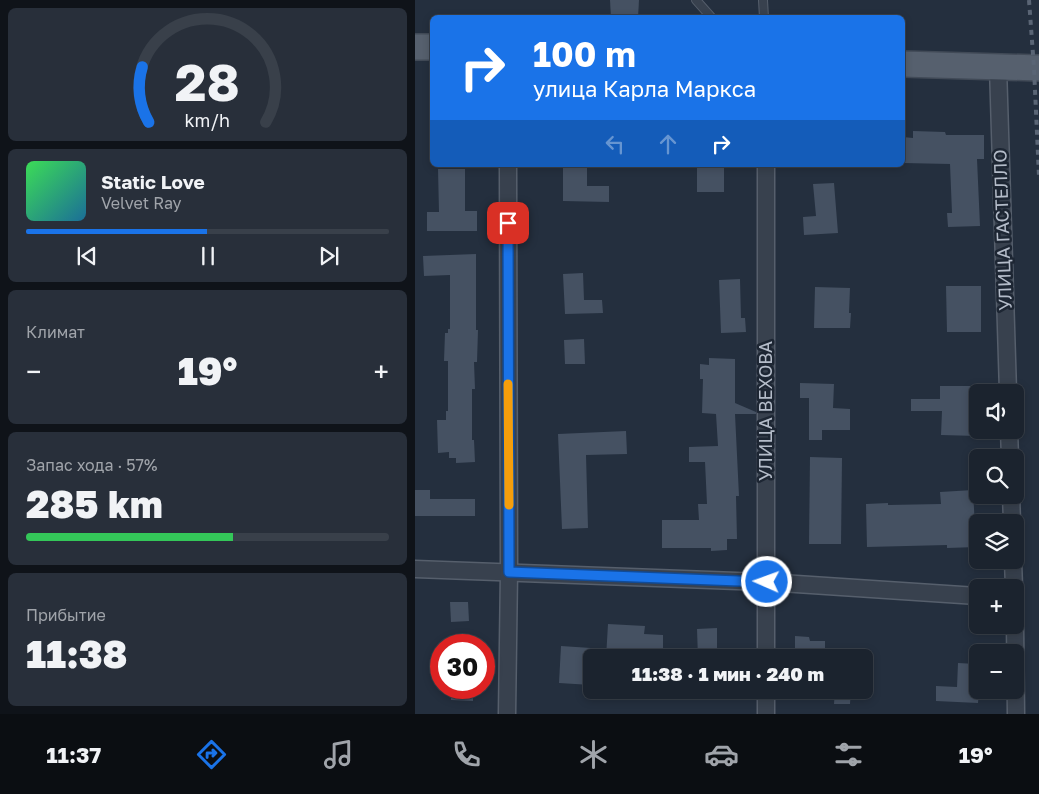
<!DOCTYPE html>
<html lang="ru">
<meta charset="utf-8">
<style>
:root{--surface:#1b232e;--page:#282f3a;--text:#f1f3f6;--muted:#a0a4aa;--line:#39404a;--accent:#1a73e8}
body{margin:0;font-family:"Golos Text",sans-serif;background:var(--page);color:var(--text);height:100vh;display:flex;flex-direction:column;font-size:19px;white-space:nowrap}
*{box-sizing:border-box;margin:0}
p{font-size:16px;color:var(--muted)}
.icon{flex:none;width:28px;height:28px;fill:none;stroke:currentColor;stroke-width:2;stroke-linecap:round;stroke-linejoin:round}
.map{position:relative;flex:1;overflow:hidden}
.panel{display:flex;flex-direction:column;gap:8px;padding:8px;background:#0f1319;width:415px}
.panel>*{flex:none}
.guide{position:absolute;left:15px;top:15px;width:475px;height:152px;border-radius:8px;box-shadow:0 2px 8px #0003,0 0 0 1px var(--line);background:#1a73e8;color:#fff;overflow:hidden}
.buttons{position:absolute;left:554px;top:384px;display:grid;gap:10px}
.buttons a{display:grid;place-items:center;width:55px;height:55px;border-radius:8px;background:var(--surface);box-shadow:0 2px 8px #0003,0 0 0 1px var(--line);font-size:25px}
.speed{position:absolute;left:15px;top:634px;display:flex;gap:10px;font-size:25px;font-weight:700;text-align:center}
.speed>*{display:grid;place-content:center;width:65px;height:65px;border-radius:50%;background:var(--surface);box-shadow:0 2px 8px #0003,0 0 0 1px var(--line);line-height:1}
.speed .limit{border:8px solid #d22;background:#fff;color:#111}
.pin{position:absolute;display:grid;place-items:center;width:42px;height:42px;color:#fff;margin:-21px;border-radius:10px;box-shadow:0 2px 8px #0006}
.me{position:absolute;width:55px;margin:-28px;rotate:272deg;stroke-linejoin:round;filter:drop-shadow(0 0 4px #0008)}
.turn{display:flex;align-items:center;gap:18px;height:105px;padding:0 20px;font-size:22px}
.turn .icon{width:65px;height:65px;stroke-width:2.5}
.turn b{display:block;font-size:35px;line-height:42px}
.lanes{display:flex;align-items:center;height:48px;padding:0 20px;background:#0003;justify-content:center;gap:25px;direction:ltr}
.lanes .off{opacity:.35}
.big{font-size:38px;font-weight:800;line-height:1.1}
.panel .tile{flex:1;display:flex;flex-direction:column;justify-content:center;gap:8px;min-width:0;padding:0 18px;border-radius:8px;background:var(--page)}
.panel .dial{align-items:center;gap:0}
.dial svg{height:130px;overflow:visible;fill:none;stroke:var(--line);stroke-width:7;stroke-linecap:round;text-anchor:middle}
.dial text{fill:var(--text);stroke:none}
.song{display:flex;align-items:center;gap:15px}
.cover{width:60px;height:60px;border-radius:8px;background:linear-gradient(135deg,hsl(130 70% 55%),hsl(200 70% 35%))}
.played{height:5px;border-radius:2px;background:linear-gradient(90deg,var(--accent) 50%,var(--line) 50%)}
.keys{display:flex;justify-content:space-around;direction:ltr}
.heat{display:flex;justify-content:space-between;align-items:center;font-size:28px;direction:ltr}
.charge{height:8px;border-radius:4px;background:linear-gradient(90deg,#34c759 57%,var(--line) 0)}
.trip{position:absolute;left:168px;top:649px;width:290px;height:50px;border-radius:8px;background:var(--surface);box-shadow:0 2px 8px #0003,0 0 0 1px var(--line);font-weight:800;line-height:50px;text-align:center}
.menu{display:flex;height:80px;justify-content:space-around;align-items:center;background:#0b0e12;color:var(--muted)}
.menu .icon{width:35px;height:35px}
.menu .on{color:var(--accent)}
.menu b{font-size:22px;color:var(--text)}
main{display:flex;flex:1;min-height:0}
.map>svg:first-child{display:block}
.building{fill:#455162}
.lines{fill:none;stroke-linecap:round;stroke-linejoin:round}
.service-casing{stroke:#565f6c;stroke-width:10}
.minor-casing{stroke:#565f6c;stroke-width:19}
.primary-casing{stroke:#414a57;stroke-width:28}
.service{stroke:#38414e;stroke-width:8}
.minor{stroke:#38414e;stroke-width:16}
.primary{stroke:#56606e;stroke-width:25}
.rail{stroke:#5a6575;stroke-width:4;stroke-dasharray:5 5;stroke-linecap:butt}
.route-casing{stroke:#114b97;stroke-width:12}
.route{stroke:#1a73e8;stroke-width:9}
.slow{stroke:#f59e0b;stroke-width:9}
.labels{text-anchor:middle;stroke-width:5;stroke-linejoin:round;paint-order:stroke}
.street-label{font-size:18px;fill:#b4bcc9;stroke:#1d2633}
</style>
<main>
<section class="panel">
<div class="tile dial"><svg viewBox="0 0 100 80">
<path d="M14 69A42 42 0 1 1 86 69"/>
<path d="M14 69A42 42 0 0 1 10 35" stroke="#1a73e8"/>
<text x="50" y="56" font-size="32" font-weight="700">28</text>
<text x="50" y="72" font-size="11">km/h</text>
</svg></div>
<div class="tile">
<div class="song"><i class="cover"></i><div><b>Static Love</b><p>Velvet Ray</p></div></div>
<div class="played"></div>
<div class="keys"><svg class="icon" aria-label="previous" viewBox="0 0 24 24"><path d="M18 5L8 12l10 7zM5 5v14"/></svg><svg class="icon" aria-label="pause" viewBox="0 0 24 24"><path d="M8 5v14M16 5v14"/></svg><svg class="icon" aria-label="next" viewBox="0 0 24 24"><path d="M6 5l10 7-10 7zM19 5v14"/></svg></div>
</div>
<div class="tile"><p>Климат</p>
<div class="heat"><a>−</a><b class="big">19°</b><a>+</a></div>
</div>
<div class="tile"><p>Запас хода · 57%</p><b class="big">285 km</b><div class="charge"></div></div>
<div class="tile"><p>Прибытие</p><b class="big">11:38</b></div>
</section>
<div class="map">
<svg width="624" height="714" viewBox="0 0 624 714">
<rect width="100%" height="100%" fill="#242f3e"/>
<g class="building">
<polygon points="195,0 224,0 223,18 196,18"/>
<polygon points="498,131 530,132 531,135 569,135 569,159 562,159 565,226 533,227 532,213 537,213 535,164 488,163 488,137 498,138"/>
<polygon points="148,165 172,165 172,186 194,186 194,202 148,201"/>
<rect x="282" y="165" width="27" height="27"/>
<polygon points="23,169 50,169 50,211 62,211 62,231 12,231 12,212 24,212"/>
<polygon points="419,183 423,233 389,235 388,217 401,216 398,184"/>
<polygon points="61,254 61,330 63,330 62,362 59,362 60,389 57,389 57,440 59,440 60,462 41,463 41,458 34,458 34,452 23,453 22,420 31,420 31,411 33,411 33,361 29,361 30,333 33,333 33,329 35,329 35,275 9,276 8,256"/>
<polygon points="168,273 169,300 187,300 188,313 150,314 148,274"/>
<polygon points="325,279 326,318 330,318 331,332 306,333 304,280"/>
<polygon points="531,286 566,286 566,332 532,332"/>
<polygon points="400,287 435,288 434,313 436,313 435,328 399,328"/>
<polygon points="169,339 170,364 150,364 149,340"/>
<polygon points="294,358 320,359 320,403 341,412 341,414 320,414 324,496 321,496 322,539 312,539 312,550 296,551 296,548 247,548 247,520 284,520 283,504 292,504 290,462 274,462 274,447 303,446 301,414 287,413 288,379 285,379 285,364 294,365"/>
<polygon points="385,383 419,384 418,408 435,409 435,430 407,430 407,440 394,440 394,398 385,398"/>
<polygon points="525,386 563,386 562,436 526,435 527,411 496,411 496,399 525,399"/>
<polygon points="211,431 212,454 171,455 173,528 147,529 143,434"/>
<polygon points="395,457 427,458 426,544 394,544"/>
<polygon points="0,490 15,490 15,499 60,499 60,516 0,516"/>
<polygon points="558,490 560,527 562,527 562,547 532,548 532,545 452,547 451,504 473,503 473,505 526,504 525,492"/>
<polygon points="35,602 53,602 54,621 36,622"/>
<polygon points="193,624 230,626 229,634 248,635 248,658 191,658"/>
<polygon points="302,628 302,658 283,658 282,629"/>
<polygon points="380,636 394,637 395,641 410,641 410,658 392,658 392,653 380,652"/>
<polygon points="146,646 176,648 176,685 144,683"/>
<polygon points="543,663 561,664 560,690 564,690 563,703 521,701 521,686 542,687"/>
<polygon points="36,688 58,688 58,701 36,700"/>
<polygon points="420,690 436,690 435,704 419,704"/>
</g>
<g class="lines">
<defs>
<g id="service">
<polyline points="281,0 297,18"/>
<polyline points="348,0 349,18"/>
</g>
<g id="minor">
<polyline points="583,67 593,392"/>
<polyline points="594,430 595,458"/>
<polyline points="596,495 597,522"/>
<polyline points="598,560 599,588"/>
<polyline points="0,569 351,582 562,596"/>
<polyline points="600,624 601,714"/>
<polyline points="351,658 351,165"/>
<polyline points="92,714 94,572 93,165"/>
<polyline points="351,714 351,690"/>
</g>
<g id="primary">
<polyline points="0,47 18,47"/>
<polyline points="488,64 624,68"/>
</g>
</defs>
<use href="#service" class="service-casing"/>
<use href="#minor" class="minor-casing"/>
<use href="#primary" class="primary-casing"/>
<use href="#service" class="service"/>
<use href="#minor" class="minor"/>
<use href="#primary" class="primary"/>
<polyline class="rail" points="614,0 619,68 624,177"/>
</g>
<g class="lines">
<defs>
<polyline id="route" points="93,223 94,572 352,582"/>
</defs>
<use href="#route" class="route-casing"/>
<use href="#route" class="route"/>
<polyline class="slow" points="93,384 94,505"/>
</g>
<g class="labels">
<g class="street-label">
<text transform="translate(588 230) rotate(-92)" y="6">УЛИЦА ГАСТЕЛЛО</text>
<text transform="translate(351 411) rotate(-90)" y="6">УЛИЦА ВЕХОВА</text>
</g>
</g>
</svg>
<div class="buttons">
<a><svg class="icon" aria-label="sound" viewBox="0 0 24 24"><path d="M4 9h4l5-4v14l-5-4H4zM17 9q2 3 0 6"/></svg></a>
<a><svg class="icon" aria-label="search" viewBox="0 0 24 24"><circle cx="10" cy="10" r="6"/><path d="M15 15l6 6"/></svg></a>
<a><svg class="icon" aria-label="layers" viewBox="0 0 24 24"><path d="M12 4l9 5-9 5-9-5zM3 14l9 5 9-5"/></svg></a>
<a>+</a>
<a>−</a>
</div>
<div class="speed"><div class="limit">30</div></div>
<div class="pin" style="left:93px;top:223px;background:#d93025"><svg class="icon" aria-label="arrive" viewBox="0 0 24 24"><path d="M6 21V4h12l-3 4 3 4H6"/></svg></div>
<svg class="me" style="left:352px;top:582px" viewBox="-20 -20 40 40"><circle r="17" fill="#1a73e8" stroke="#fff" stroke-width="3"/><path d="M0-11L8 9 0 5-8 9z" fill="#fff"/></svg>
<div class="trip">11:38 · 1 мин · 240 m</div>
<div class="guide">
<div class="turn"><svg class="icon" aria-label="right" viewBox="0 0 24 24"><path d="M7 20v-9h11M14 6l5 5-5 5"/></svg><div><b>100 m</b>улица Карла Маркса</div></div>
<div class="lanes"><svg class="icon off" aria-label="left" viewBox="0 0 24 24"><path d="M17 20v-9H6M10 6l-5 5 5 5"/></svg><svg class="icon off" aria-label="ahead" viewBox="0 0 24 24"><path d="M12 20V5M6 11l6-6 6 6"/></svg><svg class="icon" aria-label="right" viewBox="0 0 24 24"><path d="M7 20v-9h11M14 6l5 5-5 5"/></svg></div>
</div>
</div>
</main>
<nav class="menu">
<b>11:37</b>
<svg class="icon on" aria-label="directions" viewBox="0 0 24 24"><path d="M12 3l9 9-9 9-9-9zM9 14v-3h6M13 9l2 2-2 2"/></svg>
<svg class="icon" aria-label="music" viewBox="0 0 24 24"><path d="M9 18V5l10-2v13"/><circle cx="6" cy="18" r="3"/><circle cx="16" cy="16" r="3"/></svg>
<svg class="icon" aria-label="phone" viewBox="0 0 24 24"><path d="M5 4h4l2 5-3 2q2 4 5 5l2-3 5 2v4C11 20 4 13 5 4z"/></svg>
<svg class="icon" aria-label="climate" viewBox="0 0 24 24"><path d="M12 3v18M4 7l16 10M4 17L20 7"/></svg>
<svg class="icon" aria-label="car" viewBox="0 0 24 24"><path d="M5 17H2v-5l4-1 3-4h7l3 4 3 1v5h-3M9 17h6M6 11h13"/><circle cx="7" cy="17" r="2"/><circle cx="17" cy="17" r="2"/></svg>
<svg class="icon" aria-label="filters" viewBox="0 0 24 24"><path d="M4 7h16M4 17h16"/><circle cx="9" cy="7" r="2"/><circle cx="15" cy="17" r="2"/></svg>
<b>19°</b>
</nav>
